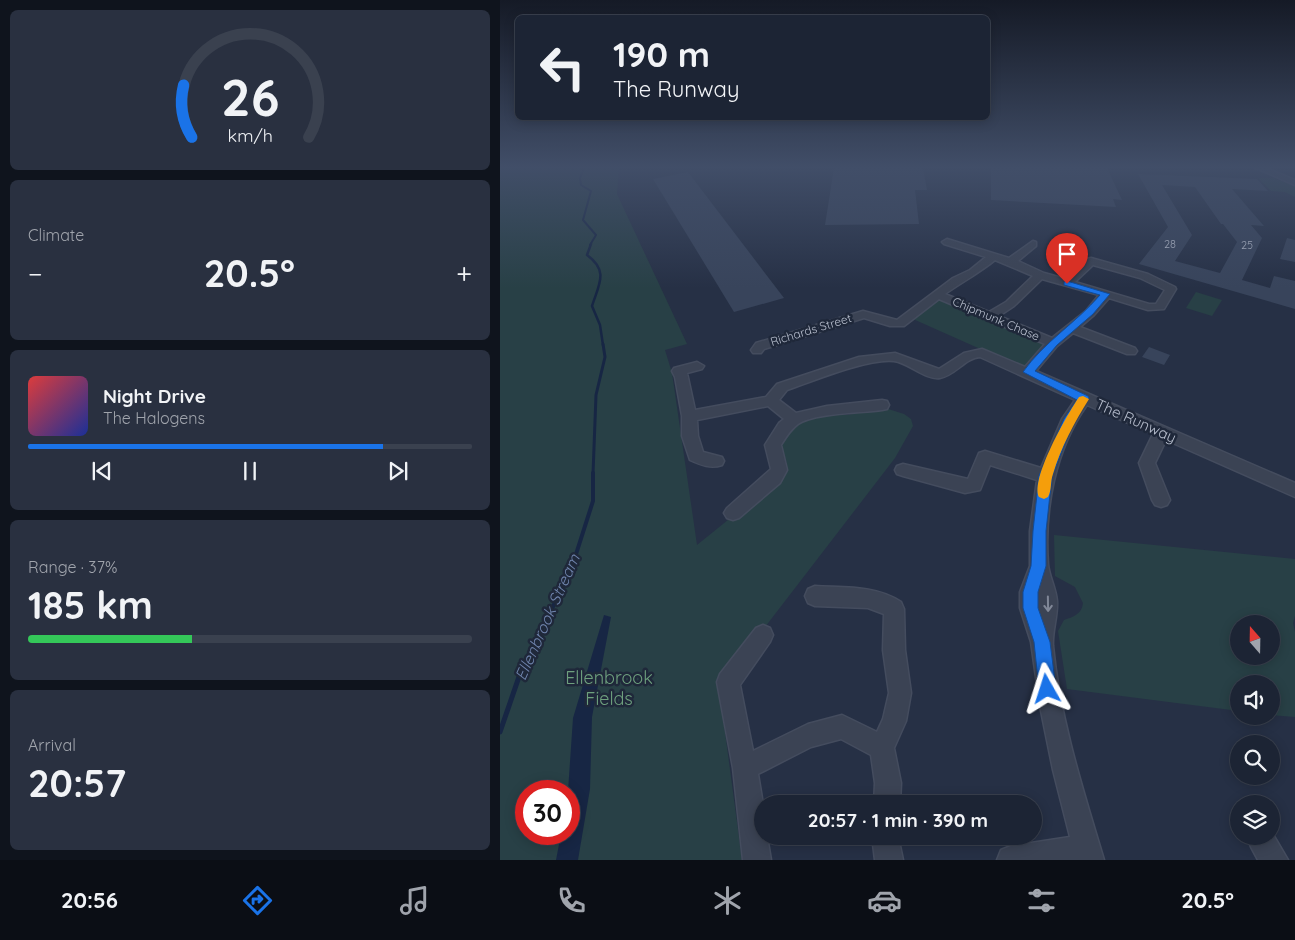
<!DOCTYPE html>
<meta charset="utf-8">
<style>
:root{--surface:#1c2434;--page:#293040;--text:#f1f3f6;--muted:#a0a4ac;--line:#3a414f;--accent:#1a73e8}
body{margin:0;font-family:Quicksand,sans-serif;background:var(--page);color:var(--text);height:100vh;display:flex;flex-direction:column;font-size:19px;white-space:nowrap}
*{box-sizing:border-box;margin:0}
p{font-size:16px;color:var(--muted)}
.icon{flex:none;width:28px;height:28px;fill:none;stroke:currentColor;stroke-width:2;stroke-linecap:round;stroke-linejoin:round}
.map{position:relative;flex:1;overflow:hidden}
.panel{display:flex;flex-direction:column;gap:10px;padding:10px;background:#0f141d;width:500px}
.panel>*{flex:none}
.guide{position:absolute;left:15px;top:15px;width:475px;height:105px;border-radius:8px;box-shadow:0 2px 12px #0003,0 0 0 1px var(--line);background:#1c2434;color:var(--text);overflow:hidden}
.needle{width:32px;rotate:340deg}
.fabs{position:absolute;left:730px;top:615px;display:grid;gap:10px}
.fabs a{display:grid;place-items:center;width:50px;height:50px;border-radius:50%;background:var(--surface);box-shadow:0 2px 12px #0003,0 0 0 1px var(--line);font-size:25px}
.speed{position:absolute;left:15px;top:780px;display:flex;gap:10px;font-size:25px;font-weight:700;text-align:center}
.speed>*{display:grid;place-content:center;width:65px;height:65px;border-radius:50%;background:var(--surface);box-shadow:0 2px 12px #0003,0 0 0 1px var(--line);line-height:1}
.speed .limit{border:8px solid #d22;background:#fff;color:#111}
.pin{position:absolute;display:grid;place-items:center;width:42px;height:42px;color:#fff;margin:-51px -21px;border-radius:50% 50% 50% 0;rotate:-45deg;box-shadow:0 0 5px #0007}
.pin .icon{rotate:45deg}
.me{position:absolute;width:55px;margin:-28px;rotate:354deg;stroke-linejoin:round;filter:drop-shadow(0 0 4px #0008)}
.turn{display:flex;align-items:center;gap:18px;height:105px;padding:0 15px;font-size:22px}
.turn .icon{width:65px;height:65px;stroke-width:2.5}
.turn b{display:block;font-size:35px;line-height:42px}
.big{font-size:38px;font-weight:800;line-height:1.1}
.panel .widget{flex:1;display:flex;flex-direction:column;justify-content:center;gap:8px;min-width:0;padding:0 18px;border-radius:8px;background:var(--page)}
.panel .dial{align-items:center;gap:0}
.dial svg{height:130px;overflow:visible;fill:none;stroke:var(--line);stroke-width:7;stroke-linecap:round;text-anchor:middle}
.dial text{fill:var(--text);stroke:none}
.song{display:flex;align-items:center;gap:15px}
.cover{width:60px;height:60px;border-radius:8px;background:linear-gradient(135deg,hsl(0 70% 55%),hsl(230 70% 35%))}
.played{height:5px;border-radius:2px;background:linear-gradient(90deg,var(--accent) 80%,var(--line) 80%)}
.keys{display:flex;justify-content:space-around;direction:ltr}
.heat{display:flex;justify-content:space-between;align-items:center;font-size:28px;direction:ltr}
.charge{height:8px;border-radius:4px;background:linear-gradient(90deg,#34c759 37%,var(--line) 0)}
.trip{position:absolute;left:254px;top:795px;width:288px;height:50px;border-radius:25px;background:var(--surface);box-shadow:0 2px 12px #0003,0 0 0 1px var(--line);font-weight:800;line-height:50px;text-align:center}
.dock{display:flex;height:80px;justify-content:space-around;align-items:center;background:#0b0e15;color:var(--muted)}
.dock .icon{width:35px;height:35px}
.dock .selected{color:var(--accent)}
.dock b{font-size:22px;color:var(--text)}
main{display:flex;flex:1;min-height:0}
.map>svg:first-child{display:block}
.green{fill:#284046;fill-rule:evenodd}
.water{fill:#172644}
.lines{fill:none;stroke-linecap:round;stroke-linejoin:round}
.stream-far4{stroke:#172644;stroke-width:2}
.stream-far3{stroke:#172644;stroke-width:2.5}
.stream-far2{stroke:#172644;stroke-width:3}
.stream-far1{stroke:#172644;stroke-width:4}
.stream{stroke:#172644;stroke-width:5}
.building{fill:#38445b;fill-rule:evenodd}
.minor-casing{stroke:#444c5e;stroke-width:3}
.minor{fill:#3b4354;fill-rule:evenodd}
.oneway{stroke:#808797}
.route{fill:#1a73e8;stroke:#114b97}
.slow{fill:#f59e0b}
.labels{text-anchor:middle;stroke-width:5;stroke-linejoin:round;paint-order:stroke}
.far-number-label{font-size:11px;fill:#969eb0}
.far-street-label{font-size:12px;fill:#b8bfce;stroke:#1f283a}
.street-label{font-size:15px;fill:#b8bfce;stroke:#1f283a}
.water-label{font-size:16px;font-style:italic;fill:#7085ae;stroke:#1f283a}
.near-park-label{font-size:18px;fill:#6ea07e;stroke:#1f283a}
</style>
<main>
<section class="panel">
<div class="widget dial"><svg viewBox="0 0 100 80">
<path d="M14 69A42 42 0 1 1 86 69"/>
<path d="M14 69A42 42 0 0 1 9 37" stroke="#1a73e8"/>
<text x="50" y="56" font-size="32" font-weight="700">26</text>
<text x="50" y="72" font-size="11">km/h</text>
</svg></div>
<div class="widget"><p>Climate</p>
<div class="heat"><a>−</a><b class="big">20.5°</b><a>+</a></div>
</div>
<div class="widget">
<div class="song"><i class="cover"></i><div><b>Night Drive</b><p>The Halogens</p></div></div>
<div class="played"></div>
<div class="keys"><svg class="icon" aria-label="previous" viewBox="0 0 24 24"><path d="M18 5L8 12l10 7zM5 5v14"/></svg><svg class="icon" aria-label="pause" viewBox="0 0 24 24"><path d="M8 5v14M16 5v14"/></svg><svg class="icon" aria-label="next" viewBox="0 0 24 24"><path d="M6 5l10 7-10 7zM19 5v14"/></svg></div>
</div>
<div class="widget"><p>Range · 37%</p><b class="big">185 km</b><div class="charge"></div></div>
<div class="widget"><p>Arrival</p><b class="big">20:57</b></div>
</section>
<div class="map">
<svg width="795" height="860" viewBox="0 0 795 860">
<rect width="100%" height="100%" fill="#263045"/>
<g class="green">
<path d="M 0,168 L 119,168 L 117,194 L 187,344 L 165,350 L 172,373 L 197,545 L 275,482 L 287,469 L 286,460 L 281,459 L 278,442 L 299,423 L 328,413 L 347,415 L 385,408 L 404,414 L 411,419 L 413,426 L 395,458 L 219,687 L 242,860 L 0,860 ZM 26,791 L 69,791 L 69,834 L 26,834 Z"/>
<polygon points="758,178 773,178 795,186 795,197 785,192 771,191"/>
<polygon points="696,292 722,300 712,316 686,308"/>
<polygon points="438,299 547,343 523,368 413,319"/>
<path d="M 554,535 L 795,559 L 795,616 L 793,623 L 795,632 L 795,717 L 771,715 L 771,684 L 739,684 L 739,711 L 567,689 L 558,631 L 564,620 C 573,617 582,614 583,603 L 575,587 L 555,576 ZM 739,624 L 771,624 L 771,656 L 739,656 Z"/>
</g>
<polygon class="water" points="104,615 111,617 92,717 90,789 78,860 56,860 61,834 69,834 68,791 73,718"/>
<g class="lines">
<polyline class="stream-far4" points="84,168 80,178 81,185 91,191 83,220 96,235 90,245"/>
<path class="stream-far3" d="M 91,244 L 87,255 C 109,271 99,284 92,306 L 100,325 L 103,345"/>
<polyline class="stream-far2" points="93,474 96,395 105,357 103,344"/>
<polyline class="stream-far1" points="35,642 70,573 93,501 93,473"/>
<polyline class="stream" points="0,732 22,668 36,641"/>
</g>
<g class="building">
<polygon points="334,168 423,168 427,190 415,190 419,224 325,225"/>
<polygon points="491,168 607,168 622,200 613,199 616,207 491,200"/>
<polygon points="188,172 284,298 234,312 153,179"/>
<path d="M 638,174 L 757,179 L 768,191 L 732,189 L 764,226 L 751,225 L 762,238 L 742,280 L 770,288 L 774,276 L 795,281 L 795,309 L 639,264 L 668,227 ZM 662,185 L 695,187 L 721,224 L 723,224 L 737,242 L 720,273 L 675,261 L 692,235 Z"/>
<polygon points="787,238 795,240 795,262 780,259"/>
<polygon points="649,347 670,355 664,365 642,357"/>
</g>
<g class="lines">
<defs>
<g id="minor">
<polygon points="756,168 766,168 795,180 795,185"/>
<path d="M 447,239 L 509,258 L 533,241 L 536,242 L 536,246 L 518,261 L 544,273 L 566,279 L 587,259 L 591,258 L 648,274 L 675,287 L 676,289 L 664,309 L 648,310 L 609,298 L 594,315 L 580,327 L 635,348 L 637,351 L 635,354 L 627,354 L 573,333 L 557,346 L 536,371 L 795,483 L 795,497 L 666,440 L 655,463 L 670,500 L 667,505 L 661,507 L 655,505 L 652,500 L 639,463 L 653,434 L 587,405 C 555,450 544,509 548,564 C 549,576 556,588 557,601 C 558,616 552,631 553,646 C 560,719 583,790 604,860 L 497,860 L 501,850 L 511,846 L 570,837 L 553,770 L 540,706 L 531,642 L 520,608 L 520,592 L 530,566 L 530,531 L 537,480 L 490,465 L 480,490 L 465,493 L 403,476 L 397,474 L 395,470 L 397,466 L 403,464 L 468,479 L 479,453 L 485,451 L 541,468 L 562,419 L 575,400 L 480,357 C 465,358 456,375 440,378 C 425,380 409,363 394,361 C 368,358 313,381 287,390 L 279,400 L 296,413 L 327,406 L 382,400 L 387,401 L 389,405 L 387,409 L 382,410 C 361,413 314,413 298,424 C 290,430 286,437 281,445 L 287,470 L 280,483 L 239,518 L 233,520 L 227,518 L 224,513 L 227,508 L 271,469 L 265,445 L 279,423 L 284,419 L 268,406 L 197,420 L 198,436 L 203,452 L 222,457 L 224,461 L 222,465 C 211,469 201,465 190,460 L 182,436 L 182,416 L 175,377 L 172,371 L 174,368 L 197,362 L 204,366 L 202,369 L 187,373 L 195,410 L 266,397 L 277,384 L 359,357 L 395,353 L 439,369 L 464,353 L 482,349 L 525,367 L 545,344 L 439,299 L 404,326 L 390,326 L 364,318 L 264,349 L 261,353 L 253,353 L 251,350 L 256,343 L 363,311 L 397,320 L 453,278 L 470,270 L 486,257 L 444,244 L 442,242 ZM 495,260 L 533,276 L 506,302 L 489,312 L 445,294 C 462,282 479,273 495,260 ZM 593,265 L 640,278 L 665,290 L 656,304 L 649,304 L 575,282 ZM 542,279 L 599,295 L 586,311 L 552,338 L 499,316 L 514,306 Z"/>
<path d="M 315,586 C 344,588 376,585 401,602 L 404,609 L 405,650 L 411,693 L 406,721 L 394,748 L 401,783 L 400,804 L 374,804 L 375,783 L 371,755 L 341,739 L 311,747 L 258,774 L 263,804 L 262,836 L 267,836 L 271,860 L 243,860 L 233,768 L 217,682 L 220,674 L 256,628 L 263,625 L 270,628 L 273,635 L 270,642 L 240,685 L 253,751 L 308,724 L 342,715 L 377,732 L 383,719 L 389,693 L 383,650 L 384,614 L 368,608 L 315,606 L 308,603 L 305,596 L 308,589 Z"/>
<polygon points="771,831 788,860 758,860 751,847 747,836 771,836"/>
<polygon points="372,836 398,836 403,860 375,860"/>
</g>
</defs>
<use href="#minor" class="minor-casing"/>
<use href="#minor" class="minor"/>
</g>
<defs><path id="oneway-shaft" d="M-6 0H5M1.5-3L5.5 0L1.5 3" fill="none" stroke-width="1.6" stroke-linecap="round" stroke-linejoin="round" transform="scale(1.25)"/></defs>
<use class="oneway" href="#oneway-shaft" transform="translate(548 604) rotate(89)"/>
<linearGradient id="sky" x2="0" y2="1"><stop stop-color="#151a26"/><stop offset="0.58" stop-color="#414e68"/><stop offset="1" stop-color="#414e68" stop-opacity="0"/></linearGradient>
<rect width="795" height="288" fill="url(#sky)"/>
<path class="route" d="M 567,281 L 610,294 L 593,314 L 557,345 L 535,371 L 588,396 L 589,398 L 574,420 L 552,476 L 546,531 L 546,566 L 538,592 L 538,608 L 550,642 L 556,689 L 553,695 L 547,698 L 541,695 L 539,689 L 534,642 L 523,608 L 523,592 L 531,566 L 533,531 L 539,476 L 564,419 L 577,400 L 523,372 C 544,342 576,323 600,295 L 564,285 L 564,282 Z"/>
<path class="slow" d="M 583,396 L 589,399 C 574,423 561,447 553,474 C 550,482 552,490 548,497 L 544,499 L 539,497 C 530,479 568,413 579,397 Z"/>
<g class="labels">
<g class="far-number-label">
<text x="670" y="248">28</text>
<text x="747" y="249">25</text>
</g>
<g class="far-street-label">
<text transform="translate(496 319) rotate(23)" y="4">Chipmunk Chase</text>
<text transform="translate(311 330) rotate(-17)" y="4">Richards Street</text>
</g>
<g class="street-label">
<text transform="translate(636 421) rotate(24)" y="5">The Runway</text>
</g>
<g class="water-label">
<text transform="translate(47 617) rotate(-66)" y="6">Ellenbrook Stream</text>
</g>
<g class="near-park-label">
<text x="109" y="684">Ellenbrook<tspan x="109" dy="21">Fields</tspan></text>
</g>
</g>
</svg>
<div class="fabs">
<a><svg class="needle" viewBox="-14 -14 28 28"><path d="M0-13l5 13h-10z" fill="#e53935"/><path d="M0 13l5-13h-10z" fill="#a0a4ac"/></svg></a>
<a><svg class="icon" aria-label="sound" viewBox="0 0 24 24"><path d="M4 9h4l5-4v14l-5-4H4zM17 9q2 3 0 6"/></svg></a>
<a><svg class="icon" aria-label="search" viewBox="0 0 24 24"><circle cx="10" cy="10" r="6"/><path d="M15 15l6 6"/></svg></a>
<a><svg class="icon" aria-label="layers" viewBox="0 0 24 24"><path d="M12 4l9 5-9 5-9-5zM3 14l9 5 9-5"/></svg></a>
</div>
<div class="speed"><div class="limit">30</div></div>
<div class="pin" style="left:567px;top:284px;background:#d93025"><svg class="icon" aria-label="arrive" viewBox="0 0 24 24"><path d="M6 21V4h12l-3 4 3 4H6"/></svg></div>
<svg class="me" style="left:547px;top:689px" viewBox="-20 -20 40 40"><path d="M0-17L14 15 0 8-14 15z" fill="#1a73e8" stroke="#fff" stroke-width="4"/></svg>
<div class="trip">20:57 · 1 min · 390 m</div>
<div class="guide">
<div class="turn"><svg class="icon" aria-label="left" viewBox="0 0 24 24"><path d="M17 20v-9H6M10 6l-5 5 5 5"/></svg><div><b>190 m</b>The Runway</div></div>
</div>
</div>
</main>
<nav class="dock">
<b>20:56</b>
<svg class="icon selected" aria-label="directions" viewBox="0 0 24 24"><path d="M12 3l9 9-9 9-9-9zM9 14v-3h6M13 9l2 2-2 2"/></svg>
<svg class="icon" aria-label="music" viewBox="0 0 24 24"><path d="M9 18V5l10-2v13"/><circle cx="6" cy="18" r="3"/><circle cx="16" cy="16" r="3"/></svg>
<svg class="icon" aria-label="phone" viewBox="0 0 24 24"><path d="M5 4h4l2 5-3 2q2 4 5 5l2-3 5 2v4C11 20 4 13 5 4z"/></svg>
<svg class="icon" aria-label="climate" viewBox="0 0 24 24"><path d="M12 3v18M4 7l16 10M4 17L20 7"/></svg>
<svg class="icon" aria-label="car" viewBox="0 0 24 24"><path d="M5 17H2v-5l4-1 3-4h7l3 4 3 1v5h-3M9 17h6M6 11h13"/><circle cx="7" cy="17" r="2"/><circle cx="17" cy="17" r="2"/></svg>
<svg class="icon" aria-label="filters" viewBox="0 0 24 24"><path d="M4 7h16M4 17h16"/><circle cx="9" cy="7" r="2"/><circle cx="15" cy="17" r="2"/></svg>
<b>20.5°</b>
</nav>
